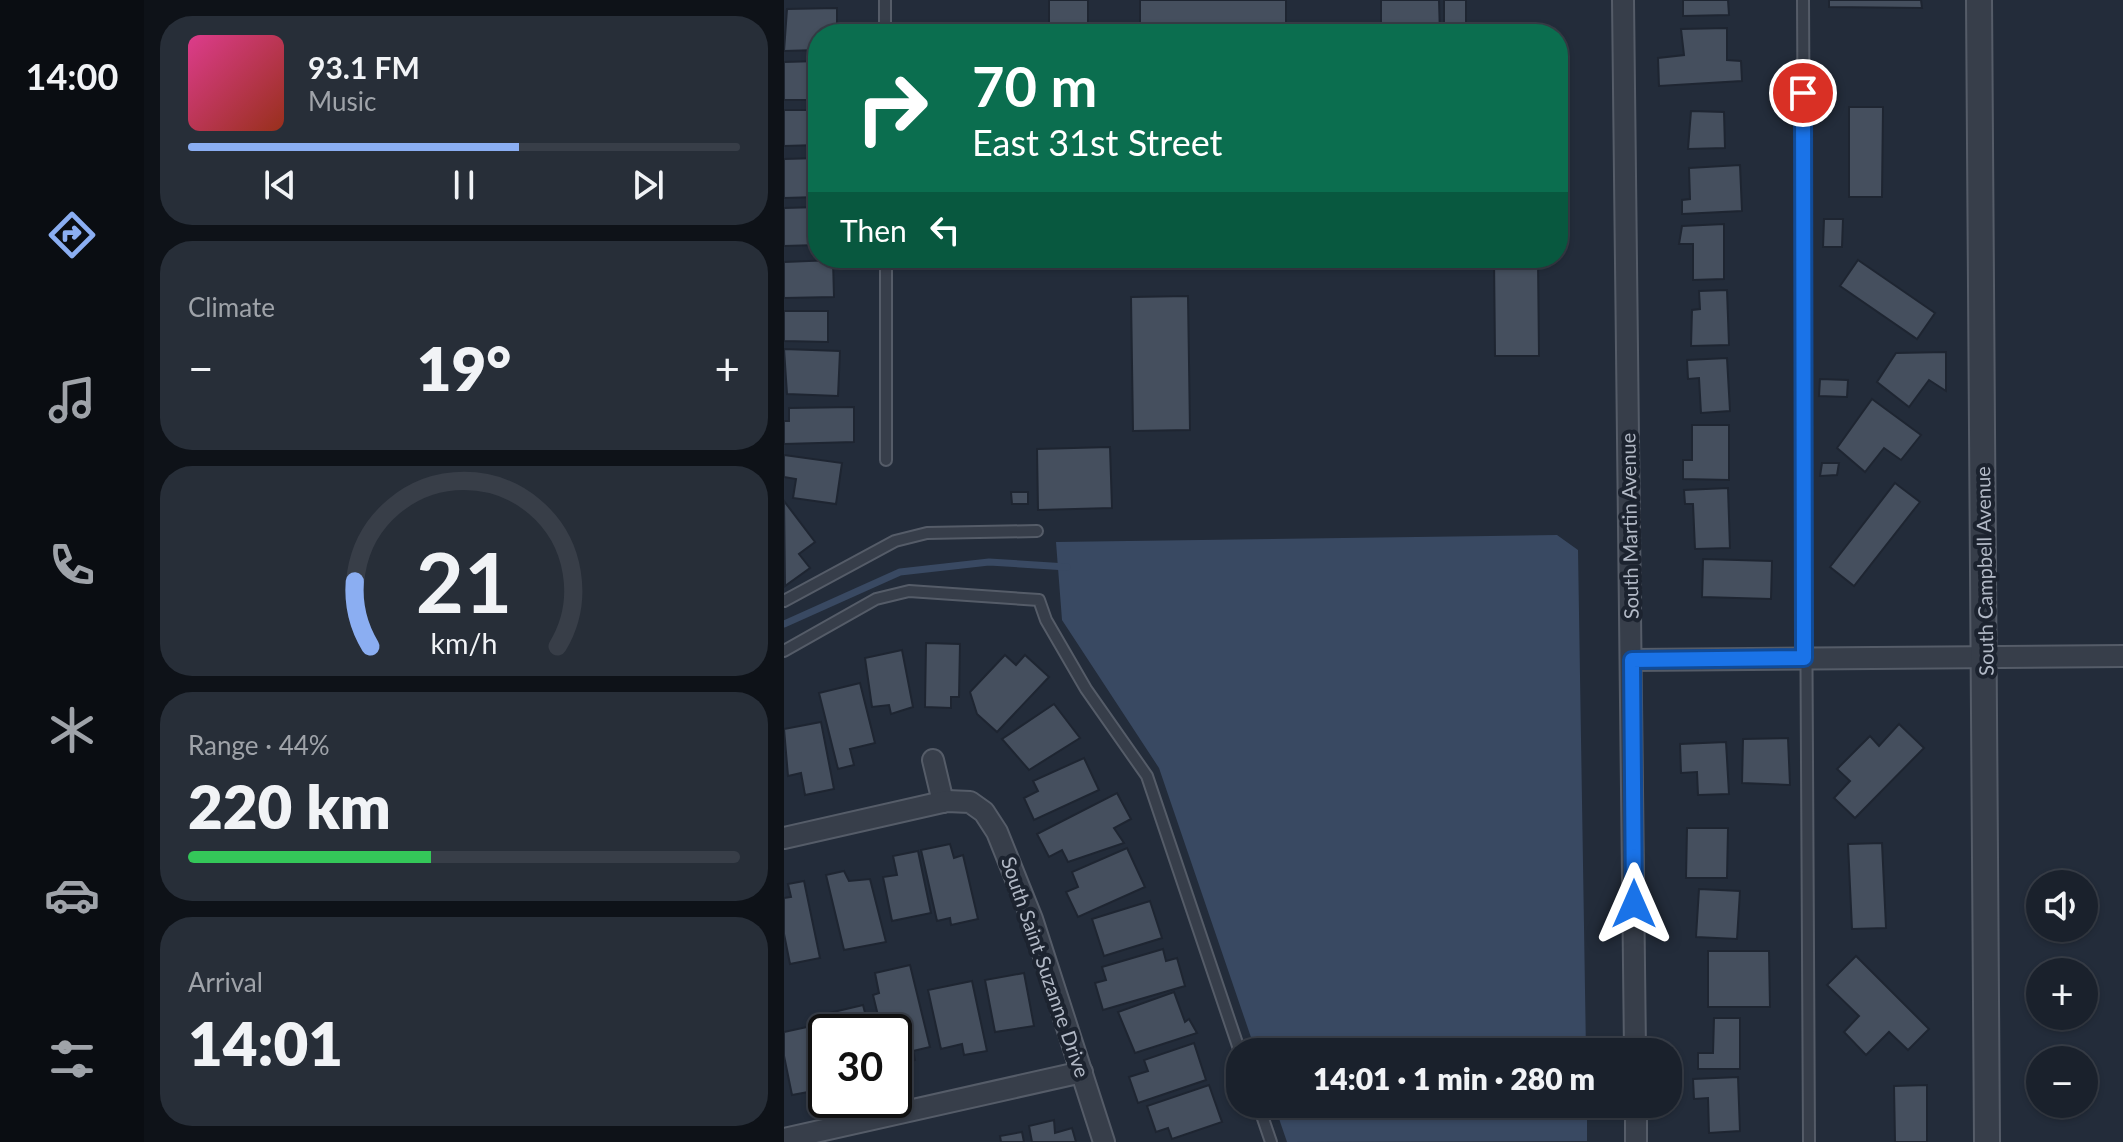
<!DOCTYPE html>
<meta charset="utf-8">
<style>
:root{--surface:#1a212c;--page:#272e38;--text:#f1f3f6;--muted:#9fa3a9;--line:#383e48;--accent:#8baef2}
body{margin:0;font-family:Lato,sans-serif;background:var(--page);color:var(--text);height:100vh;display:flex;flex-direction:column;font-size:30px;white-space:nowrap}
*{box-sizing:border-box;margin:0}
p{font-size:26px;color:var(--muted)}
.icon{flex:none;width:44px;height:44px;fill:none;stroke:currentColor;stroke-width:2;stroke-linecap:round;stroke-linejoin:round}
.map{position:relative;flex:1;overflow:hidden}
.drawer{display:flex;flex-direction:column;gap:16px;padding:16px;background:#0e1218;width:640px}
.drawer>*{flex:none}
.guide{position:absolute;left:24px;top:24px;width:760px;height:244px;border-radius:32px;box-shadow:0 2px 6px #0004,0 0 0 2px var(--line);background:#0b6e4f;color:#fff;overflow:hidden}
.fabs{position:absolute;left:1242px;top:870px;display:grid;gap:16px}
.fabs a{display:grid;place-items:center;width:72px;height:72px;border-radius:50%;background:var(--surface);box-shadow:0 2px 6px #0004,0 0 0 2px var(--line);font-size:40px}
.speed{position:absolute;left:24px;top:1014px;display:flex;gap:16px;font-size:40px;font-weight:700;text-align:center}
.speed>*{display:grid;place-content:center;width:104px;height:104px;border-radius:50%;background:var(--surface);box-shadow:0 2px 6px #0004,0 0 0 2px var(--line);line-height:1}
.speed .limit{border:4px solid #111;border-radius:12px;background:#fff;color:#111}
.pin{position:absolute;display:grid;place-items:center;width:68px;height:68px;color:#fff;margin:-34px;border:4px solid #fff;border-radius:50%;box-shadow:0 2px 8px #0007}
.me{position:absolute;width:88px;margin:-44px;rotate:0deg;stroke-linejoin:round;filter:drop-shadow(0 0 6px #0008)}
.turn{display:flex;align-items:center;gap:28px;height:168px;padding:0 32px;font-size:36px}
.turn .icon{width:104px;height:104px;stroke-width:2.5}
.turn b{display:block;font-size:56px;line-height:68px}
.then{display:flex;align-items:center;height:76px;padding:0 32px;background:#0003;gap:16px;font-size:30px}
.big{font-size:60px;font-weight:800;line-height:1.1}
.drawer .card{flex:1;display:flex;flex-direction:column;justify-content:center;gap:12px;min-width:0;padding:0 28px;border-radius:32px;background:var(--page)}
.drawer .dial{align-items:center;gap:0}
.dial svg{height:208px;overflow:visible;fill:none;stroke:var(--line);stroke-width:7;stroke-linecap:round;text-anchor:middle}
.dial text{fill:var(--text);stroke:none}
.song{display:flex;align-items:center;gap:24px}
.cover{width:96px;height:96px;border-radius:12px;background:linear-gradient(135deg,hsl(330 70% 55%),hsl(10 70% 35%))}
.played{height:8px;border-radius:4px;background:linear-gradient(90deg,var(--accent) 60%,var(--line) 60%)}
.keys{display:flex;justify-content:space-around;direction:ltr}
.heat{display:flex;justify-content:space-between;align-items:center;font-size:44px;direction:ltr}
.charge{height:12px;border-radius:6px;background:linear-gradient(90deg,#34c759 44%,var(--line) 0)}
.trip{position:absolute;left:442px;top:1038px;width:456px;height:80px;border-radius:32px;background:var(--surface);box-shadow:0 2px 6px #0004,0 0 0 2px var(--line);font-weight:800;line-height:80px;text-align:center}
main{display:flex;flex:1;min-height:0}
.menu{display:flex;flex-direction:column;width:144px;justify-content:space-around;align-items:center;background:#0a0d12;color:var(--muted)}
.menu .icon{width:56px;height:56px}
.menu .current{color:var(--accent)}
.menu b{font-size:36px;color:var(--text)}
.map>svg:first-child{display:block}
.water{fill:#394962}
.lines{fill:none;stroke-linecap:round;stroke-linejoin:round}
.stream{stroke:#394962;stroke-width:7}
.building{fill:#454f5e;stroke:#1e2531;stroke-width:2}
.service-casing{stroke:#555c68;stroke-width:14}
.minor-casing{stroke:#555c68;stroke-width:24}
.tertiary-casing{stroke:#555c68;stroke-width:28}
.service{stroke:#373e4a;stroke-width:10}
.minor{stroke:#373e4a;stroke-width:20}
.tertiary{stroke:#373e4a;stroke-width:24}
.route-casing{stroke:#114b97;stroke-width:20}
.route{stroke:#1a73e8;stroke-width:14}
.labels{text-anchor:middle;stroke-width:8;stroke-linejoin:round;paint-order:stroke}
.street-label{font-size:20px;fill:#b2b9c6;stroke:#1c232f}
</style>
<main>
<nav class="menu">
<b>14:00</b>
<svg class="icon current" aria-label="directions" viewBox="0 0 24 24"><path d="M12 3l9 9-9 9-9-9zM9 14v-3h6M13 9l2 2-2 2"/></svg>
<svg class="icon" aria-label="music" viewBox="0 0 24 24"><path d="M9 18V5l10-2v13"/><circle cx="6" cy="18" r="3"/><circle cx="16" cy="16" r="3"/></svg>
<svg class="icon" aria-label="phone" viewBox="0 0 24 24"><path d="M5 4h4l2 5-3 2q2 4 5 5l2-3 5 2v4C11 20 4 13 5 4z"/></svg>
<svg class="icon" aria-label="climate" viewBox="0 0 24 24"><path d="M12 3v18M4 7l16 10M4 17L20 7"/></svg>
<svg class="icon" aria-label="car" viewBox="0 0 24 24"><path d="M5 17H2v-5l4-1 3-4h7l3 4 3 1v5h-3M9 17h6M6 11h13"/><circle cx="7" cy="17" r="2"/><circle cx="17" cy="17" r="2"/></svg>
<svg class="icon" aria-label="filters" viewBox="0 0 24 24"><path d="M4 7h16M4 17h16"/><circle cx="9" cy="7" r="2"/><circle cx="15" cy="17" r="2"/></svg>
</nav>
<section class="drawer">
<div class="card">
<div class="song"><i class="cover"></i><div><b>93.1 FM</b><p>Music</p></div></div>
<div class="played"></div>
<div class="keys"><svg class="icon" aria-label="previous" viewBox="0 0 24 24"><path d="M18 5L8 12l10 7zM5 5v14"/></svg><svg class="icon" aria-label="pause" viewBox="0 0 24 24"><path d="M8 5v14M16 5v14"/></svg><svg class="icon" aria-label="next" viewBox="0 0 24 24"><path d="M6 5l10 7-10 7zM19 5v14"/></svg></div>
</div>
<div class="card"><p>Climate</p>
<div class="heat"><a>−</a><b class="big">19°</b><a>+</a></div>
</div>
<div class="card dial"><svg viewBox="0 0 100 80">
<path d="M14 69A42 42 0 1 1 86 69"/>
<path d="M14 69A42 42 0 0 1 8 44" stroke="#8baef2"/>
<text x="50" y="56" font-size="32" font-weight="700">21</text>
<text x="50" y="72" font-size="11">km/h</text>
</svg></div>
<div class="card"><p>Range · 44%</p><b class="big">220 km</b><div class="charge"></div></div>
<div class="card"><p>Arrival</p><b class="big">14:01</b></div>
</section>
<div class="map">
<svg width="1339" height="1142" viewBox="0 0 1339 1142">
<rect width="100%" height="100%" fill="#232c3a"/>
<g class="water">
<polygon points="773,535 794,550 802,1052 472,1052 375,768 278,620 272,542"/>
<polygon points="490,1104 803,1104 803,1141 503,1142"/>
</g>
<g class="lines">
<polyline class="stream" points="0,624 116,572 205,562 283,567"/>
</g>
<g class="building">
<polygon points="265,0 304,0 304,31 334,31 334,34 183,34 183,29 265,28"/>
<rect x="356" y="0" width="146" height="34"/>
<polygon points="597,0 655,0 656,34 597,34"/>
<rect x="660" y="0" width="22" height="34"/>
<polygon points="899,0 944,0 945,15 899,16"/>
<polygon points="1045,0 1137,0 1138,8 1045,7"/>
<polygon points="53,8 53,34 34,34 34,50 0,51 3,9"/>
<polygon points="943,28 943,60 957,61 958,81 875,86 874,58 900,55 897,29"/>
<polygon points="34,61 34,100 0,100 0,62"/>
<polygon points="1065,107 1099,107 1098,197 1065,197"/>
<polygon points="0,110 34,110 34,145 0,146"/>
<polygon points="907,111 940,112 941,148 904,149"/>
<polygon points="34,158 34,197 0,198 0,159"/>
<polygon points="956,165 958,211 898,214 898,200 906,199 905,168"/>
<polygon points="34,207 34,245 0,246 0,208"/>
<polygon points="1040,219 1059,219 1058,247 1039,247"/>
<polygon points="940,224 940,279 909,280 909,244 895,244 898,226"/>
<polygon points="710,258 754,258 755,356 711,356"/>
<polygon points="49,260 50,297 0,298 0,262"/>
<polygon points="1074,260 1151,313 1133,339 1056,286"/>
<polygon points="943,290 945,345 907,346 908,310 916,309 915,291"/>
<polygon points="404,296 406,430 349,431 347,297"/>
<polygon points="0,311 44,311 44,342 0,341"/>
<polygon points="0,349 56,351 54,396 3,394"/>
<polygon points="1162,352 1162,391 1145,380 1125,407 1093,382 1112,353"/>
<polygon points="943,358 946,411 917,413 915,378 904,379 903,360"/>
<polygon points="1036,379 1064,380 1063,397 1035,396"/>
<polygon points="1088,399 1137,435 1117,460 1100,448 1081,472 1053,448"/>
<polygon points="70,407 70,442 0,444 0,421 5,421 5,408"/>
<polygon points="908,425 945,425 945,480 899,479 899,460 908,460"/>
<polygon points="326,447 328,508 254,510 253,449"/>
<polygon points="0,455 58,463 52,504 9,498 12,479 0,477"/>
<polygon points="1038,463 1055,463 1053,475 1036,476"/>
<polygon points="1111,483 1136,502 1070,586 1046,567"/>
<polygon points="944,488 946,548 911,549 909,504 901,504 900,490"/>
<polygon points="227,492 244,492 244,504 228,504"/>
<polygon points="0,501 31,542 15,554 26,568 1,586"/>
<polygon points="919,559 988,561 987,599 918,597"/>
<polygon points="142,643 176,644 175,697 167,697 167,708 141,707"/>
<polygon points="118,650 129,707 107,714 105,705 88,707 81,658"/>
<polygon points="221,655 232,665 241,655 265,677 213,732 193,714 186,692"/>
<polygon points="76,683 91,743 66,749 70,765 54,769 35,693"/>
<polygon points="270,704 296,738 245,770 218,739"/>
<polygon points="37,722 50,789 21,795 17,773 4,776 0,729"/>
<polygon points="1115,724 1140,748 1071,818 1050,798 1066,781 1053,769 1086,736 1095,746"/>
<polygon points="1004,738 1006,785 958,783 959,739"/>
<polygon points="942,742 945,794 914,795 913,772 897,773 896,744"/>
<polygon points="300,758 315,790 250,820 240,798 254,791 249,781"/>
<polygon points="333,793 347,819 330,828 340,843 284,862 278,850 265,857 253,834"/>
<polygon points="903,828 944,828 943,878 902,878"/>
<polygon points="1098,843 1102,928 1068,929 1064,844"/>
<polygon points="166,844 170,858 179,855 194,919 167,925 166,918 153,921 137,850"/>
<polygon points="343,848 361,887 294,917 282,892 294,887 288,872"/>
<polygon points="134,851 147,913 108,921 99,877 113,875 109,856"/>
<polygon points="60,871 65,881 86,879 102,942 60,950 42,875"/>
<polygon points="20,881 36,958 6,964 0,934 0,898 7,897 4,884"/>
<polygon points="915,889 956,891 953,939 912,937"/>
<polygon points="366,901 378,938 320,956 308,919"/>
<polygon points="379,949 382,961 393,958 401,986 319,1010 311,983 322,980 318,967"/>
<polygon points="924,951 985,951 986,1007 924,1007"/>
<polygon points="1072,956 1145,1029 1124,1050 1105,1032 1082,1055 1060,1032 1075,1016 1043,985"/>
<polygon points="126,965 146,1047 129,1051 131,1060 110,1065 110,1032 98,1032 89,995 95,993 91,973"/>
<polygon points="240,973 250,1026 211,1032 201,980"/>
<polygon points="188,981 203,1051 180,1055 178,1044 157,1049 144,990"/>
<polygon points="390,992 401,1022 405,1019 413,1033 351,1053 334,1012"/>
<polygon points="79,1005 86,1032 46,1032 41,1014"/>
<polygon points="930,1018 956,1018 956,1069 914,1069 914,1053 929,1053"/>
<polygon points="32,1025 40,1065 30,1067 35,1090 8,1095 0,1056 0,1032"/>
<polygon points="410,1043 422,1080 354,1103 345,1077 364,1071 360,1060"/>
<polygon points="954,1077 956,1131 925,1133 924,1098 910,1099 909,1079"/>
<polygon points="425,1085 438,1122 388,1139 384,1128 372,1132 363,1106"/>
<polygon points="1143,1085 1143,1142 1111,1142 1110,1086"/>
<polygon points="270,1120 271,1133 288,1128 292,1142 248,1142 245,1126"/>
<polygon points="238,1132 240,1142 217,1142 216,1136"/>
</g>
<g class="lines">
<defs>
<g id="service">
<polyline points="101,0 101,34"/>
<polyline points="1019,0 1025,1142"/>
<polyline points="102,258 102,460"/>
<polyline points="0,601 111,541 143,533 253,531"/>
<polyline points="0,651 92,599 125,591 255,600 262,620 302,689 363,776 456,1052"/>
<polyline points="474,1104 487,1142"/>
</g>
<g id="minor">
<polyline points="839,0 851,1052"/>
<polyline points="848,660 1339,656"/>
<polyline points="149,760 159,802"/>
<polyline points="0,838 163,801 186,802 200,812 213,832 248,919 320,1142"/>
<polyline points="852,1104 852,1142"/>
<polyline points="0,1139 298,1072"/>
</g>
<polyline id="tertiary" points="1195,0 1203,1142"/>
</defs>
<use href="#service" class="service-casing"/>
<use href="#minor" class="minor-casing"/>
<use href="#tertiary" class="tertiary-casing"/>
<use href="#service" class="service"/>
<use href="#minor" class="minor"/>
<use href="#tertiary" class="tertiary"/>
</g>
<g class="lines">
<defs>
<polyline id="route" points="850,904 848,660 1020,658 1019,93"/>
</defs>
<use href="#route" class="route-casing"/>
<use href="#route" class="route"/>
</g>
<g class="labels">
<g class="street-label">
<text transform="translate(846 526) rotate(-91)" y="7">South Martin Avenue</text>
<text transform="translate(1201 571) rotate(-91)" y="7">South Campbell Avenue</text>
<text transform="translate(261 967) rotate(71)" y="7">South Saint Suzanne Drive</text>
</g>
</g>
</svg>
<div class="fabs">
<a><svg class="icon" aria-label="sound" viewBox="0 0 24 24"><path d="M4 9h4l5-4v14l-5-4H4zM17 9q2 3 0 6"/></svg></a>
<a>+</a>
<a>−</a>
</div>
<div class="speed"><div class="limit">30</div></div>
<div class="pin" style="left:1019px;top:93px;background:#d93025"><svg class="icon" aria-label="arrive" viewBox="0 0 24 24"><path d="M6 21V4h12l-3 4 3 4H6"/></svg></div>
<svg class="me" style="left:850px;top:904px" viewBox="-20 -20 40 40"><path d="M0-17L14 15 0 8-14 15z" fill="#1a73e8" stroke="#fff" stroke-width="4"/></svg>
<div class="trip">14:01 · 1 min · 280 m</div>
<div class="guide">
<div class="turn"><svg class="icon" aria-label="right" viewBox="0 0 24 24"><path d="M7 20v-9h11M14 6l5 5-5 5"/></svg><div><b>70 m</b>East 31st Street</div></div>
<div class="then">Then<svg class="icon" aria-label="left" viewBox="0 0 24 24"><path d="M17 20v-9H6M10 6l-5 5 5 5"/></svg></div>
</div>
</div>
</main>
